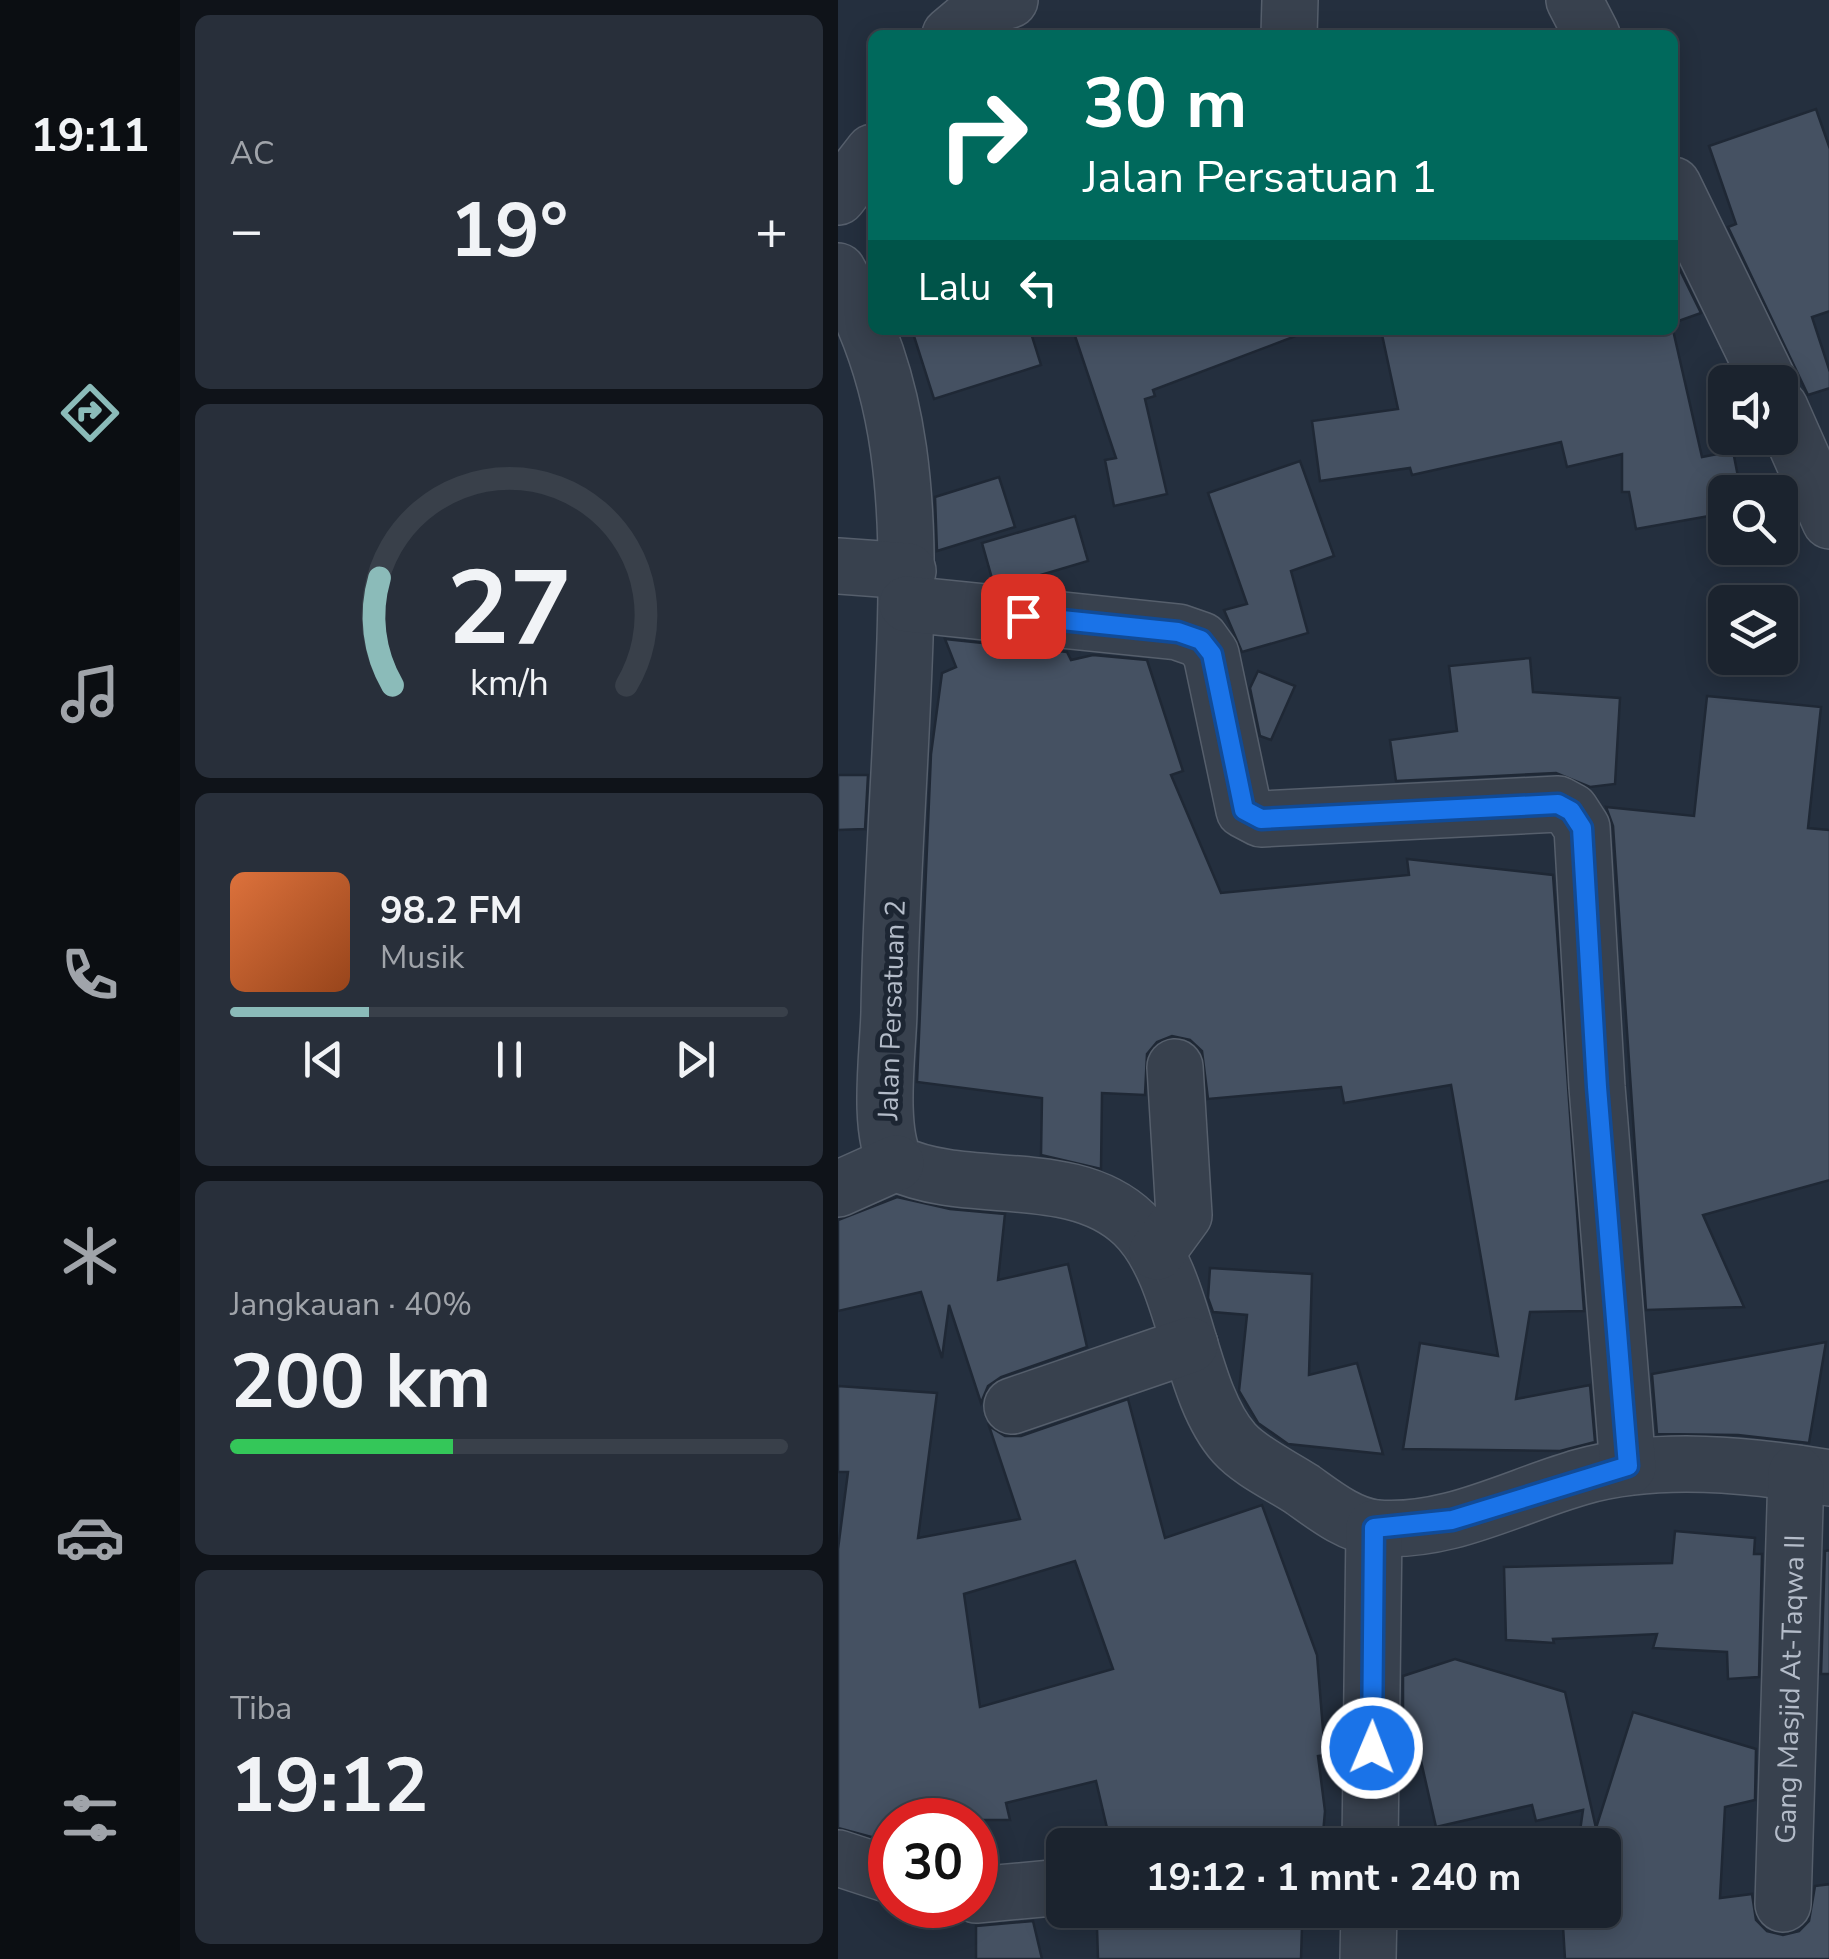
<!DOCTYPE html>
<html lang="id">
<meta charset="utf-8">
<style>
:root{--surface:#1b232e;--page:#282f3a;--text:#f1f3f6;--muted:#a0a4aa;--line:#39404a;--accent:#8bbbb9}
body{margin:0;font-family:"Nunito Sans",sans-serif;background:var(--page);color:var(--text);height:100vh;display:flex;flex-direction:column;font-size:38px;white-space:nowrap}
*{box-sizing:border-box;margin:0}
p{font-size:32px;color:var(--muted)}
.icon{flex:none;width:55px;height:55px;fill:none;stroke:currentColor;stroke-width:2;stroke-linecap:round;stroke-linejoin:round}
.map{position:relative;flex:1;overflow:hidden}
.details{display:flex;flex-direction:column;gap:15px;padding:15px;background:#0f1319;width:658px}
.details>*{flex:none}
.top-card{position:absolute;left:30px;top:30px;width:810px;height:305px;border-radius:15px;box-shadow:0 5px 25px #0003,0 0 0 2px var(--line);background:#00695c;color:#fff;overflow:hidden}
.buttons{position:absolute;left:870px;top:365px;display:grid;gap:20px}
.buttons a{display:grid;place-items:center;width:90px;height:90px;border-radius:15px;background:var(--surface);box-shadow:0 5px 25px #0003,0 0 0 2px var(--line);font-size:50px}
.speed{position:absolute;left:30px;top:1798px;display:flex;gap:20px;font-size:50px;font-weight:700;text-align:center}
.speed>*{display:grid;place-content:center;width:130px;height:130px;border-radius:50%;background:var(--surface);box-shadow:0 5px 25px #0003,0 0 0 2px var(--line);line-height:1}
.speed .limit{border:15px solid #d22;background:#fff;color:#111}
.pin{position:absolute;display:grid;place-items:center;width:85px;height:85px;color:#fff;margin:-42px;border-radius:20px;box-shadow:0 5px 15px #0006}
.me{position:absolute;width:110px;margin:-55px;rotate:1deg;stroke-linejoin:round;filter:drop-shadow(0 0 8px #0008)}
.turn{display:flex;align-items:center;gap:35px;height:210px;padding:0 50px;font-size:45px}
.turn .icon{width:130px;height:130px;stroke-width:2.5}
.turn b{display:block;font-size:70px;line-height:85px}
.then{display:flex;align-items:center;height:95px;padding:0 50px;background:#0003;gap:20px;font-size:38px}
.big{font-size:75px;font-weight:700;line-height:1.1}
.details .widget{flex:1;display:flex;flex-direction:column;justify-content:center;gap:15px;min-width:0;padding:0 35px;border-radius:15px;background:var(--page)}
.details .dial{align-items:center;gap:0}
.dial svg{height:260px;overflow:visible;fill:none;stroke:var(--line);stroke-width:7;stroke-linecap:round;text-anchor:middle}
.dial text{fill:var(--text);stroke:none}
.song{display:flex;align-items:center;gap:30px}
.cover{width:120px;height:120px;border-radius:15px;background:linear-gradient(135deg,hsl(20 70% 55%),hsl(20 70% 35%))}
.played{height:10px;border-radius:5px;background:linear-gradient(90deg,var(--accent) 25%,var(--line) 25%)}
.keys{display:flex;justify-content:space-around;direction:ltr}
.heat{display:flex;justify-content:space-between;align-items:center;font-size:55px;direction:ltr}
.charge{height:15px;border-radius:8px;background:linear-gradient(90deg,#34c759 40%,var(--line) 0)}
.trip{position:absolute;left:208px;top:1828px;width:575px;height:100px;border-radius:15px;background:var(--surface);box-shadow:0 5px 25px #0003,0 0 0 2px var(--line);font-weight:700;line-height:100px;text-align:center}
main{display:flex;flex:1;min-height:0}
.dock{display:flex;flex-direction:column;width:180px;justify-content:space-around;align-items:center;background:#0b0e12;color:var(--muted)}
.dock .icon{width:70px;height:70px}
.dock .current{color:var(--accent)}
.dock b{font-size:45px;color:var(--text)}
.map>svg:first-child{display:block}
.building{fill:#455162;stroke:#1f2835;stroke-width:2.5;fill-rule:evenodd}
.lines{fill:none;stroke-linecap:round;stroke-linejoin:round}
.minor-casing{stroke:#565f6c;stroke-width:58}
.minor{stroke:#38414e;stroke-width:55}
.route-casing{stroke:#114b97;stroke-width:25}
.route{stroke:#1a73e8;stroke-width:18}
.labels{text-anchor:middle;stroke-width:10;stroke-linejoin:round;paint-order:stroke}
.street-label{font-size:28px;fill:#b4bcc9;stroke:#1d2633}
</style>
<main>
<nav class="dock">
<b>19:11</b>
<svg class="icon current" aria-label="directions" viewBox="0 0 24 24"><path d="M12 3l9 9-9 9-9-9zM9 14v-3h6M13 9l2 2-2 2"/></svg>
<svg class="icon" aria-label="music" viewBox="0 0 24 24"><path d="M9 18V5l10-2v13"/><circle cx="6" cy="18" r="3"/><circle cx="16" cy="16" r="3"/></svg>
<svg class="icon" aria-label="phone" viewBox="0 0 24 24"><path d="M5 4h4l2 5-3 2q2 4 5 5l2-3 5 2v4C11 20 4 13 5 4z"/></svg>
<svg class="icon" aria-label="climate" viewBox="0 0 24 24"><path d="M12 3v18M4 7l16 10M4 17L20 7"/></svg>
<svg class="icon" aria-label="car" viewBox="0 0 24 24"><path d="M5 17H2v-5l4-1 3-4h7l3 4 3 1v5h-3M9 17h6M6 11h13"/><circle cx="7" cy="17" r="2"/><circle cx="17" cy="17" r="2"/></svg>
<svg class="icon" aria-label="filters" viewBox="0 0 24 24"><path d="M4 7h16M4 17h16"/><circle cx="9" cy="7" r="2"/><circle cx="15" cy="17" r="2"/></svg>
</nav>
<section class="details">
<div class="widget"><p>AC</p>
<div class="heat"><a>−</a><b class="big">19°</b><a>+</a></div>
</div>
<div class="widget dial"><svg viewBox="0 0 100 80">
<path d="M14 69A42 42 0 1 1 86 69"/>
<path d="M14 69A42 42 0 0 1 10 36" stroke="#8bbbb9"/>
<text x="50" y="56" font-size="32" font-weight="700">27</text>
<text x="50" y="72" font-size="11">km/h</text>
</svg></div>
<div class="widget">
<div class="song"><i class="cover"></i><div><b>98.2 FM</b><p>Musik</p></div></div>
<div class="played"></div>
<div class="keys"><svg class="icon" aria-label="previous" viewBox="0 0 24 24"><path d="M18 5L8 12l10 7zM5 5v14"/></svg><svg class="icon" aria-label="pause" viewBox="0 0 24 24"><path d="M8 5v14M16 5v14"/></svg><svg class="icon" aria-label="next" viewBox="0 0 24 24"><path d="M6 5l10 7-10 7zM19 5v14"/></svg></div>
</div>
<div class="widget"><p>Jangkauan · 40%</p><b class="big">200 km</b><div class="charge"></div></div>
<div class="widget"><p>Tiba</p><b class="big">19:12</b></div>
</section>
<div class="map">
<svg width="992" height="1959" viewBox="0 0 992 1959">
<rect width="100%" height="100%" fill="#242f3e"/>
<g class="building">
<polygon points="978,109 992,149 992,311 974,317 992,372 992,388 970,395 890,227 898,224 871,146"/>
<polygon points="835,256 863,313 835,323"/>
<polygon points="74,330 192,330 203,365 96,399"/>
<polygon points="235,330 462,330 463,334 315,390 317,396 307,399 329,494 276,506 267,460 278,458"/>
<polygon points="543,330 835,330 864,457 895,451 903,492 888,492 888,513 798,529 791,492 784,492 784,454 729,467 723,442 574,475 572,468 482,481 474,421 560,409"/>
<polygon points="462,461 496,556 453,571 470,633 404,652 386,610 409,604 370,493"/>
<polygon points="161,477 177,527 99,551 97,497"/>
<polygon points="237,516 250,561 199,576 203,586 155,582 144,543"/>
<polygon points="107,639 229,652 233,660 255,655 309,660 345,771 333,775 383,893 571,875 569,859 715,875 746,1311 692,1312 678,1399 752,1385 757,1442 722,1451 565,1449 582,1343 660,1356 613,1085 506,1103 503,1087 370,1099 364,1051 352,1040 334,1036 319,1042 309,1054 307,1095 264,1093 263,1169 203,1155 204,1098 79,1082 93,754 104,673 118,667"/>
<polygon points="692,658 695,692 782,698 777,784 752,787 718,773 558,781 552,740 619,731 611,666"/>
<polygon points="420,671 457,686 433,740 422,736 412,688"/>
<polygon points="869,696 983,707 970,828 992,830 992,1180 865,1215 906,1307 808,1310 775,826 768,807 856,816"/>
<polygon points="0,775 30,775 27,829 0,830"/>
<polygon points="59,1197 112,1209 167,1214 160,1280 230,1264 249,1347 163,1377 150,1386 143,1403 111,1305 104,1358 83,1292 0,1311 0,1220"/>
<polygon points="372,1268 474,1274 471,1375 519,1363 545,1454 450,1444 420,1423 401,1391 409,1315 375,1312 370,1298"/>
<polygon points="988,1342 971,1443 900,1435 819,1434 814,1374"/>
<path d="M 0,1386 L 99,1393 L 80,1538 L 182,1519 L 151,1426 L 167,1436 L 183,1436 L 290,1399 L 327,1538 L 424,1505 L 479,1655 L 487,1755 L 480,1756 L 487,1811 L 484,1845 L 273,1845 L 258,1781 L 168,1803 L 172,1820 L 52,1820 L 52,1842 L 0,1828 L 0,1549 L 10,1472 L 0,1472 ZM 237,1561 L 275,1669 L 142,1707 L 126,1594 Z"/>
<polygon points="837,1531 917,1538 916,1554 924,1554 921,1677 890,1679 889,1652 815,1648 819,1634 715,1639 716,1643 668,1640 666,1567 834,1563"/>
<polygon points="992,1550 992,1674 983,1674 987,1551"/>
<polygon points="617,1659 727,1692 758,1828 795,1712 918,1749 917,1800 887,1807 882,1898 914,1894 918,1920 929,1931 945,1935 961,1931 971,1921 977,1886 992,1884 992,1959 727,1959 724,1910 765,1910 765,1845 740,1845 745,1810 698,1821 694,1805 598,1827 575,1726 565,1729 565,1676"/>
<polygon points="361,1920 464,1926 463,1959 260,1959 259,1928"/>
<polygon points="195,1921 204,1959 138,1959 138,1926"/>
</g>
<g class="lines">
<defs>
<g id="minor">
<polyline points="736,0 754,35"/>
<polyline points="112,35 144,8 172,0"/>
<polyline points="451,35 452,0"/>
<polyline points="835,185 931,382"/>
<polyline points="0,197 35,152"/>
<path d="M 0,271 C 68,385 71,510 67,639 C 63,764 53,888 51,1012 C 50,1053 39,1128 58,1163 C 130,1197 235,1165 296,1224 C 349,1275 349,1390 396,1443 C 413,1462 444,1476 465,1490 C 486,1505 511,1525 538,1528 C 610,1534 676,1496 743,1477 C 821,1455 912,1465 992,1478"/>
<polyline points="942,408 992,521"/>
<polyline points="0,566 70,571"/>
<polyline points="69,604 340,632 363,640 373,654 406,810 423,819 720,804 733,811 744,828 759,1087 790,1467"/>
<polyline points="0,1189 58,1163"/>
<polyline points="319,1252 346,1215 337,1067"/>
<polyline points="174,1406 352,1345"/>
<polyline points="532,1845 536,1528"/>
<polyline points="0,1858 52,1875"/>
<polyline points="138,1895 225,1887"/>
<path id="s1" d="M 945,1904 L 958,1473"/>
<polyline points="530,1959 531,1910"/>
</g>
</defs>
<use href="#minor" class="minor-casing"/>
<use href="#minor" class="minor"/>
</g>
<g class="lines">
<defs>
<polyline id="route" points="185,616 340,632 363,640 374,654 406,810 423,819 720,804 733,811 744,828 759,1087 790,1466 614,1520 536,1528 534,1748"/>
</defs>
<use href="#route" class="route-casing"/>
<use href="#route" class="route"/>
</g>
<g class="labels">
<g class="street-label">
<text transform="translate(53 1010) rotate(-88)" y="10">Jalan Persatuan 2</text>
<text dy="10" stroke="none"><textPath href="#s1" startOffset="215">Gang Masjid At-Taqwa II</textPath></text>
</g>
</g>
</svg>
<div class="buttons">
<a><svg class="icon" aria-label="sound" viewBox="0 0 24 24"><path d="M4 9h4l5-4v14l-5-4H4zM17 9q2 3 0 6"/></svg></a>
<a><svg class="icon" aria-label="search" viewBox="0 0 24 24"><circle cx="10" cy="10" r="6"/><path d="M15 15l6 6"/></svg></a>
<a><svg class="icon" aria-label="layers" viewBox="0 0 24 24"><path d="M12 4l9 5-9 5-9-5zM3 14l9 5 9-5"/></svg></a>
</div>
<div class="speed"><div class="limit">30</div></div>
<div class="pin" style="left:185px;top:616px;background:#d93025"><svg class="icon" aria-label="arrive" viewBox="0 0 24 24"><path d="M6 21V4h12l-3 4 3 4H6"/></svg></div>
<svg class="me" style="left:534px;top:1748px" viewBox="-20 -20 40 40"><circle r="17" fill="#1a73e8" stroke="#fff" stroke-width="3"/><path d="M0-11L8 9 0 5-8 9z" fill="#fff"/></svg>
<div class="trip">19:12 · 1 mnt · 240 m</div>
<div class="top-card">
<div class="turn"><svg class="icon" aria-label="right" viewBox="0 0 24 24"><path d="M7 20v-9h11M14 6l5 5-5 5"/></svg><div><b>30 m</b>Jalan Persatuan 1</div></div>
<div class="then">Lalu<svg class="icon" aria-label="left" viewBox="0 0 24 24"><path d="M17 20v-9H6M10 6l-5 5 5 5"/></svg></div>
</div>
</div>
</main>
